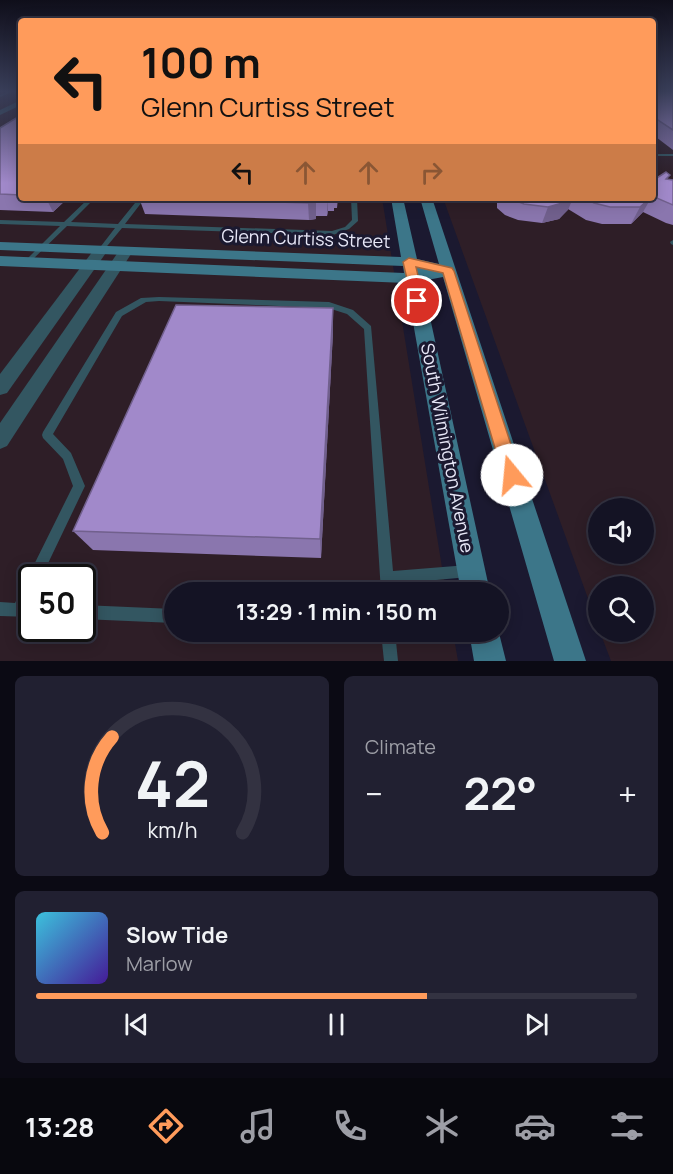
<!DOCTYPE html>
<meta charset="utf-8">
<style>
:root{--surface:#141324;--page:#212031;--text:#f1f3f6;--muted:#9d9ea6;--line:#333241;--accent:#ff9b5b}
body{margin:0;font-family:Manrope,sans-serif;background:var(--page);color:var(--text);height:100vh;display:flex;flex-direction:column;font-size:22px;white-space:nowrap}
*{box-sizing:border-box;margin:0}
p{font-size:20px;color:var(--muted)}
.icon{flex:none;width:33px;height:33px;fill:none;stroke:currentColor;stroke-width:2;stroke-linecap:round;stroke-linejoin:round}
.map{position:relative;height:661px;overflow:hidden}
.details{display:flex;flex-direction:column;gap:15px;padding:15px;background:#0b0a14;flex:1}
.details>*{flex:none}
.banner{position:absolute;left:18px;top:18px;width:638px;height:183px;border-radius:6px;box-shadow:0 3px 15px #0003,0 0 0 2px var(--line);background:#ff9b5b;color:#111;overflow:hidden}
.controls{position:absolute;left:588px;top:498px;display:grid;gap:12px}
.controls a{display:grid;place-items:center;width:66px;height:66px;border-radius:50%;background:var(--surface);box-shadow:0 3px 15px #0003,0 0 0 2px var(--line);font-size:30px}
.speed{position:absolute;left:18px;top:564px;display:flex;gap:12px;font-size:30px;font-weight:700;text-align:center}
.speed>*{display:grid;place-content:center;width:78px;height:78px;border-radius:50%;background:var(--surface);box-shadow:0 3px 15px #0003,0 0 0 2px var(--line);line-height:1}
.speed .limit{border:3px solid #111;border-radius:9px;background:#fff;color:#111}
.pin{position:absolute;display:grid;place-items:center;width:51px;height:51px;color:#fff;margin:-26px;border:3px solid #fff;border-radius:50%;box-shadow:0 2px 6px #0007}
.me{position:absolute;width:66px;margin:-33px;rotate:343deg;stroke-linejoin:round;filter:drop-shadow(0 0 4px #0008)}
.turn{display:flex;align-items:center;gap:21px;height:126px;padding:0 24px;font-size:27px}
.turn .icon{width:78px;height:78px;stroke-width:2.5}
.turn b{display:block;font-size:42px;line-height:51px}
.lanes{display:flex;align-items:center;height:57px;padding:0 24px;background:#0003;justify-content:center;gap:30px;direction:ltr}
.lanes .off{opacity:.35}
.big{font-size:45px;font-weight:700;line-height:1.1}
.details .card{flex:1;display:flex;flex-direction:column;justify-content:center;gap:9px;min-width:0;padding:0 21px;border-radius:9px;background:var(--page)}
.details .dial{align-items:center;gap:0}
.dial svg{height:156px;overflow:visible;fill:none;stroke:var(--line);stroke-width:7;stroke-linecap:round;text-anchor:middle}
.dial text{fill:var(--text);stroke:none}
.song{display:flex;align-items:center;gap:18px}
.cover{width:72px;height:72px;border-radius:9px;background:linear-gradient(135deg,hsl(190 70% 55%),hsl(260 70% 35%))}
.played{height:6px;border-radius:3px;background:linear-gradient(90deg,var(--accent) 65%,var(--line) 65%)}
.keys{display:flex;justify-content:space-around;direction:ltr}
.heat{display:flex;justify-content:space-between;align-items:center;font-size:33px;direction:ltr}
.details .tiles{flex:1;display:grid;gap:15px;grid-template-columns:1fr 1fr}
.card:last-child{grid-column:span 2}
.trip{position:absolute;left:164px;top:582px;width:345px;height:60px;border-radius:30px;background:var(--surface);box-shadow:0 3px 15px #0003,0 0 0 2px var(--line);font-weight:700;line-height:60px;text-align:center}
.menu{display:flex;height:96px;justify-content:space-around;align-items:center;background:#08080e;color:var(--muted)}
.menu .icon{width:42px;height:42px}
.menu .current{color:var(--accent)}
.menu b{font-size:27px;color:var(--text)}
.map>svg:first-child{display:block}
.industrial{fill:#2e1e27;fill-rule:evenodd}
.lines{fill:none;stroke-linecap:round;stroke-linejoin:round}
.lane{fill:#335661;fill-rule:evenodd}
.street{fill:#335661;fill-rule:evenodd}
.secondary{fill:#3c7689;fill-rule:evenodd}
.wall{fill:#8a76ae}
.shaded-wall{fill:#71608d}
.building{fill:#a189ca;stroke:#71608d;stroke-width:1.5}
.route{fill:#ff9b5b;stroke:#a6653b;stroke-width:1.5}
.labels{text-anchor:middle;stroke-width:6;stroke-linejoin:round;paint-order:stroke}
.street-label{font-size:18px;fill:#e8e8f8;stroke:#1b1930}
</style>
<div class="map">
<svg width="673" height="661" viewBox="0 0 673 661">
<rect width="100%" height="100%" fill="#1b1930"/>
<g class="industrial">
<path d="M 0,91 L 21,91 L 21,198 L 382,198 L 446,592 L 174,592 L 174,632 L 453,632 L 458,661 L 0,661 ZM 32,578 L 82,578 L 82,628 L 32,628 Z"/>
<path d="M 653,91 L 673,91 L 673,661 L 611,661 L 600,632 L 644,632 L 644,586 L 598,586 L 598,626 L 443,198 L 652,198 ZM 598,508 L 644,508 L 644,554 L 598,554 Z"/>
</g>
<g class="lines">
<g class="lane">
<polygon points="10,91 14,91 0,97 0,95"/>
<rect x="652" y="154" width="21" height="2"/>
<polygon points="89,198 95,198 71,222 118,224 139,198 145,198 125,224 332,231 345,227 352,220 351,198 357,198 358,221 349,229 333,235 122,228 103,251 101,252 98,250 115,228 67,226 29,263 27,264 24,262 60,226 0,224 0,220 64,222"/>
<polygon points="673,240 673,245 671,244 670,242"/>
<polygon points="159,297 329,302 353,310 371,326 393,571 468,565 473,566 474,571 473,576 468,577 394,584 393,592 381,592 364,329 347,314 328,308 159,301 146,302 122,316 53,434 71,453 85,486 41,578 32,578 32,598 29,603 32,603 32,617 0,616 0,602 15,603 73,486 63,459 43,438 42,435 43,432 116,312 141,298"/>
<polygon points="82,605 174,609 174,623 82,619"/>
<polygon points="381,632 395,632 398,661 384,661"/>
</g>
<g class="street">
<polygon points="21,100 21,105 0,115 0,110"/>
<polygon points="101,246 108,250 7,393 0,395 0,374 96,247"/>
<polygon points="126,247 133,251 7,446 0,449 0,423 121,248"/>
</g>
<g class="secondary">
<polygon points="391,198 403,198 417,259 439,264 420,198 432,198 586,661 554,661 443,277 422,281 490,592 461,592 406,283 0,266 0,256 404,273 403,266 0,250 0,242 401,257"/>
<polygon points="498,629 506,661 474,661 469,632 498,632"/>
</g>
</g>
<g class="wall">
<polygon points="652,91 673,91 673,150 652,134"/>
<polygon points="21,115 21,198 68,198 53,212 0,210 0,128"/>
<polygon points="667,179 673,180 673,225 666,223 643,212 631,224 602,224 586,220 568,209 559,219 542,223 518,220 505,215 497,208 497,198 652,198 652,181"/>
<polygon points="139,198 338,198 337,208 334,208 334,211 328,211 327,216 316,216 316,219 309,220 145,214"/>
<polygon points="333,308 333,332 321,558 93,550 73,531"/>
</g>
<g class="shaded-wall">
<polygon points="46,198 68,198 53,212"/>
<polygon points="327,198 328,211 327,216"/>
<polygon points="570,198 573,198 568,210 559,219 542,223 548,207"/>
<polygon points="650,198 651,198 643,212 631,224 640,207"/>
<polygon points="316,199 316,219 309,220 308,203"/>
<polygon points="333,308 333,332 321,558 320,539"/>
</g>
<g class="building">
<polygon points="652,91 673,91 673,130 652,116"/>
<polygon points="21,115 21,195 0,194 0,128"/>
<polygon points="666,172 670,175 666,179 673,180 673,205 652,196 652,181"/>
<polygon points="154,198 327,198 327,200 316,199 315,202 308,203"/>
<polygon points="509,198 570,198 566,202 548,207 524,204"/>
<polygon points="585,198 650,198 640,207 610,207 594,203"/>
<polygon points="176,305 333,308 320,539 73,531"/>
</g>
<linearGradient id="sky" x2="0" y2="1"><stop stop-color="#0f0e1a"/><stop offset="0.5" stop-color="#393e59"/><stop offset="1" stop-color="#393e59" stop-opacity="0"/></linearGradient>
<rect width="673" height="183" fill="url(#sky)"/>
<polygon class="route" points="409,258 452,268 454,271 521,475 519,481 512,483 506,481 503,475 443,273 416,267 424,301 417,305 413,304 403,262"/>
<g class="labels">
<g class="street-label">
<text transform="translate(306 239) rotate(2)" y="6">Glenn Curtiss Street</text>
<text transform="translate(447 448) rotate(79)" y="6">South Wilmington Avenue</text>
</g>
</g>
</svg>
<div class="controls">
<a><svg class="icon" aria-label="sound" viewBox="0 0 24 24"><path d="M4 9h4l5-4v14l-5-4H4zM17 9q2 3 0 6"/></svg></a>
<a><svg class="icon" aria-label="search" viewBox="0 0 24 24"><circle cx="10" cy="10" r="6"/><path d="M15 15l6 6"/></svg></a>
</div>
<div class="speed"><div class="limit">50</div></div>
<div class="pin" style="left:417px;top:301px;background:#d93025"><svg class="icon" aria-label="arrive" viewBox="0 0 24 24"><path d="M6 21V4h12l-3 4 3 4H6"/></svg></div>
<svg class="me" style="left:512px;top:475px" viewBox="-20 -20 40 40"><circle r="19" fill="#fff"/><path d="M0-13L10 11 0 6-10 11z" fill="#ff9b5b"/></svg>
<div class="trip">13:29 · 1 min · 150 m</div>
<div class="banner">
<div class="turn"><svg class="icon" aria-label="left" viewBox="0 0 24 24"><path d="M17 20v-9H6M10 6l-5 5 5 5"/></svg><div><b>100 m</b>Glenn Curtiss Street</div></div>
<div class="lanes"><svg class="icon" aria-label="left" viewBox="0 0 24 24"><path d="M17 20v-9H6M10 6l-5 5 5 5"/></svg><svg class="icon off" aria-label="ahead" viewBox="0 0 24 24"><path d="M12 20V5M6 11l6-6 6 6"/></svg><svg class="icon off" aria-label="ahead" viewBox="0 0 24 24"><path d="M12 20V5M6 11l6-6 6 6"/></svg><svg class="icon off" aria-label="right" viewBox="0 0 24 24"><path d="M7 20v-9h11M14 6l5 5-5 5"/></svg></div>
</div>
</div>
<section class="details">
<div class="tiles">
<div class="card dial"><svg viewBox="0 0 100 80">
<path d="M14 69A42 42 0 1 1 86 69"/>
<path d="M14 69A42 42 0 0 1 19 20" stroke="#ff9b5b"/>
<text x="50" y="56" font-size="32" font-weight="700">42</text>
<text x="50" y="72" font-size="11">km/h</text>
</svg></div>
<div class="card"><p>Climate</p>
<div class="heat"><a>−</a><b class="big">22°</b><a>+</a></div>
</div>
<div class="card">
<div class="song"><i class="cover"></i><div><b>Slow Tide</b><p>Marlow</p></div></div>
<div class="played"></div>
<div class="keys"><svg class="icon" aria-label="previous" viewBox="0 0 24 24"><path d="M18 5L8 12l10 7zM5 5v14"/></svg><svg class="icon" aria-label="pause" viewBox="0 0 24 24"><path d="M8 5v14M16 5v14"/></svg><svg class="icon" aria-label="next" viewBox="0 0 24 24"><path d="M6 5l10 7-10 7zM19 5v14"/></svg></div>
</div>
</div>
</section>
<nav class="menu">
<b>13:28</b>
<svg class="icon current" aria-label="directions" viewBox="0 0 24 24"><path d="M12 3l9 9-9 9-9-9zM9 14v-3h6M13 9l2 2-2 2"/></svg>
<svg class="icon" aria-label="music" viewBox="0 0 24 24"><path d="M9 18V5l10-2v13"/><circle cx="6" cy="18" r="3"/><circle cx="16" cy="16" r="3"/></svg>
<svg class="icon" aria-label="phone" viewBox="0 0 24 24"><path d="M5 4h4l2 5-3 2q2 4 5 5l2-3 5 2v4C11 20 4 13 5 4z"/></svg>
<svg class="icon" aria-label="climate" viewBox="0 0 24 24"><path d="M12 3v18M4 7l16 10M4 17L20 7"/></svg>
<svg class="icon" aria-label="car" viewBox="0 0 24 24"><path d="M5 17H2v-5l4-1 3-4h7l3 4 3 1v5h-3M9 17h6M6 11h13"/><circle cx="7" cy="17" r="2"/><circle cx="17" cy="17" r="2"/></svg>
<svg class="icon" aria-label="filters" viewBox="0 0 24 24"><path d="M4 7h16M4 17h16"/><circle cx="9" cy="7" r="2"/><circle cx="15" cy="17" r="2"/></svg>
</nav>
